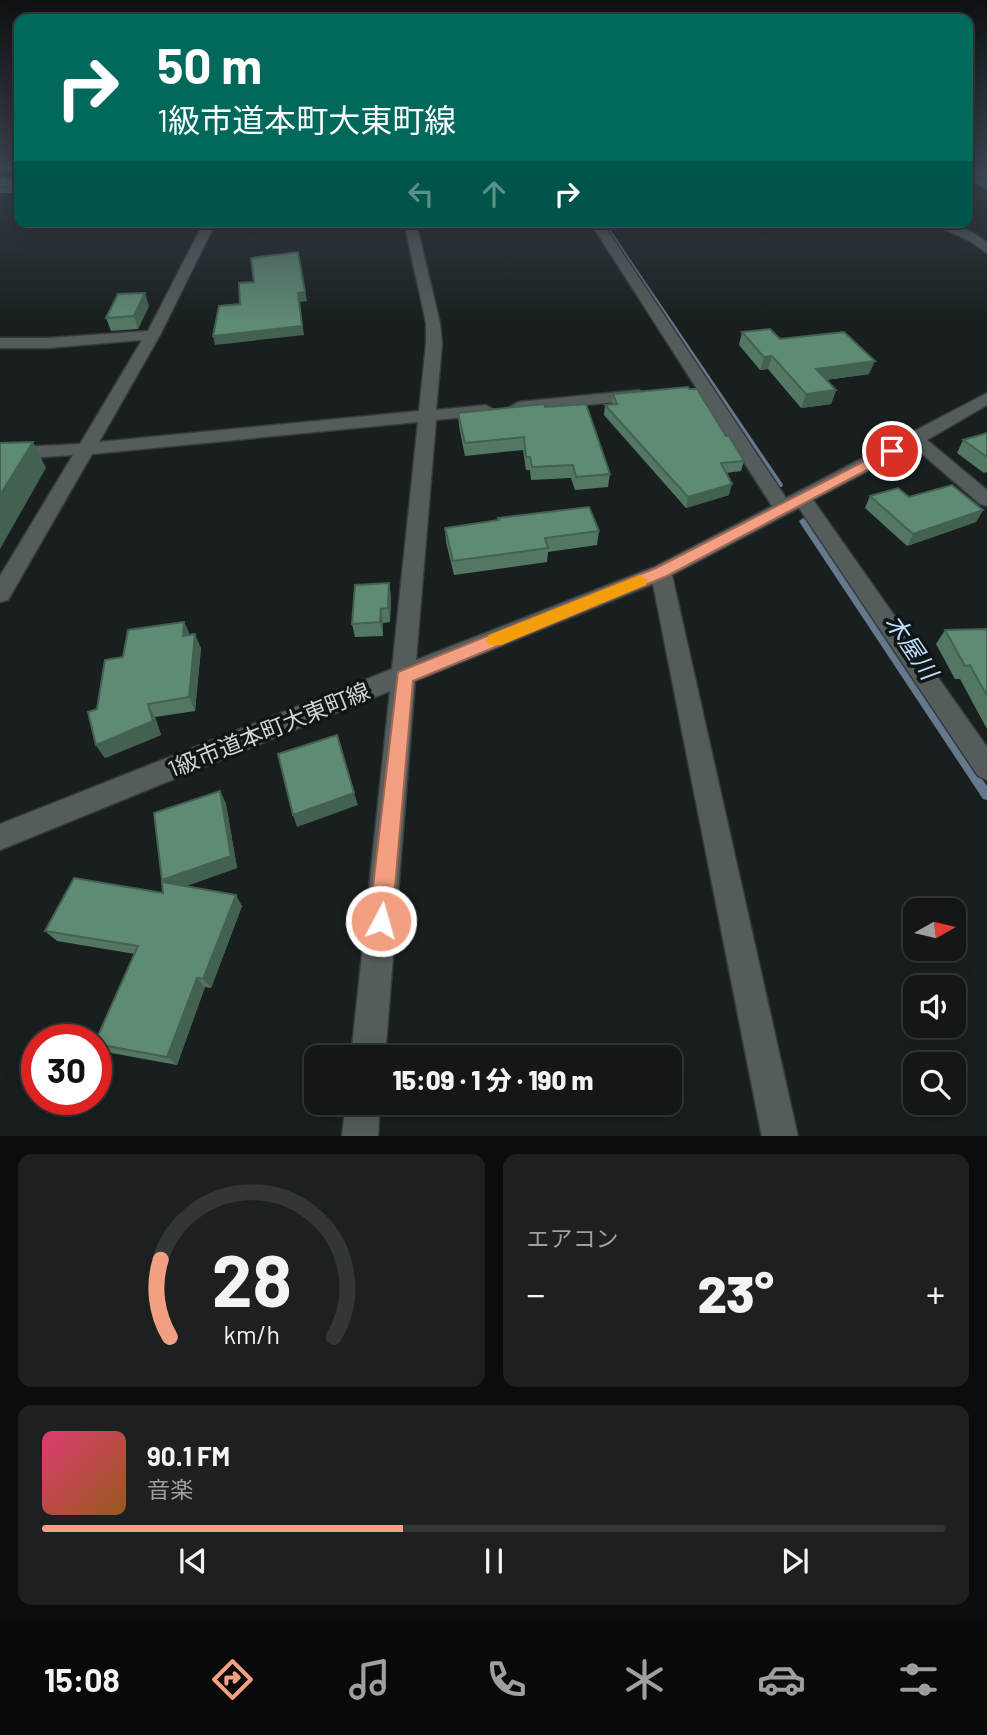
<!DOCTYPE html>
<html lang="ja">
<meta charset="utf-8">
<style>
:root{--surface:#131717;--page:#1c2020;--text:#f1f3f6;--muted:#9d9fa1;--line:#323636;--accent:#f2a081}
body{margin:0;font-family:Barlow,"Noto Sans JP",sans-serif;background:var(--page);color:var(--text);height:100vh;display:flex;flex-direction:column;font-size:26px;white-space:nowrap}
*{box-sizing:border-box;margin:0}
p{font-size:23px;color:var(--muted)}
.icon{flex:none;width:38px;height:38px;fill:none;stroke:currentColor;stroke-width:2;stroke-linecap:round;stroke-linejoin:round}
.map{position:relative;height:1136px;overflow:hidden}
.drawer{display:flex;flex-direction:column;gap:18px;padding:18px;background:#0a0d0d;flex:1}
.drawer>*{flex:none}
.hud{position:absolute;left:14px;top:14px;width:959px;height:214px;border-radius:14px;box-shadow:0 4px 18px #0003,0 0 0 2px var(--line);background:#00695c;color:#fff;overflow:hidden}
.needle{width:46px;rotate:82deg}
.buttons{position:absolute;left:903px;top:898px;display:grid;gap:14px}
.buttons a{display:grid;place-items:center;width:63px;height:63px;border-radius:14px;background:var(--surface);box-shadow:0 4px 18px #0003,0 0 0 2px var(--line);font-size:35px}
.speed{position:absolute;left:21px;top:1024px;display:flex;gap:14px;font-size:35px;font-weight:700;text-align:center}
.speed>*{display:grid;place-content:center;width:91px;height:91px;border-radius:50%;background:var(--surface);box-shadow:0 4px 18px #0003,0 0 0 2px var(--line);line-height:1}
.speed .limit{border:10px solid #d22;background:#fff;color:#111}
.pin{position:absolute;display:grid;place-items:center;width:60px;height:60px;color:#fff;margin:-30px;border:4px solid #fff;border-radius:50%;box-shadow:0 2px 7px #0007}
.me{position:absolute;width:77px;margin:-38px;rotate:6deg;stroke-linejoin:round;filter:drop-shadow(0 0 5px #0008)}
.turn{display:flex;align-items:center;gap:24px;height:147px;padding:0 28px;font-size:32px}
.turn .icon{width:91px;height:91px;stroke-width:2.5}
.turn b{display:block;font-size:49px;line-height:60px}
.lanes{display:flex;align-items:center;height:66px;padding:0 28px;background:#0003;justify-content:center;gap:35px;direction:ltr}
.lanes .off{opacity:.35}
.big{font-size:52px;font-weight:800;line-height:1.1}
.drawer .widget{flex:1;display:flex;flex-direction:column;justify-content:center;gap:10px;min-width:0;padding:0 24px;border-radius:14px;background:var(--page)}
.drawer .dial{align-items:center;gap:0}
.dial svg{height:182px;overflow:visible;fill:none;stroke:var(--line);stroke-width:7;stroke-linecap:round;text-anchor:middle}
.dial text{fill:var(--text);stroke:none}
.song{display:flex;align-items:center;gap:21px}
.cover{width:84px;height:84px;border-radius:10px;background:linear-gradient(135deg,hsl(340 70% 55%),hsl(30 70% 35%))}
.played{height:7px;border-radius:4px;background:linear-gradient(90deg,var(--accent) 40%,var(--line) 40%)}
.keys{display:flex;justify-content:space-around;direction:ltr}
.heat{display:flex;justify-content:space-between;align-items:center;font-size:38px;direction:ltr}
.drawer .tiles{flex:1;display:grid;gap:18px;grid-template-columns:1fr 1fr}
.widget:last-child{grid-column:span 2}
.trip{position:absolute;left:304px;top:1045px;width:378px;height:70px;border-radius:14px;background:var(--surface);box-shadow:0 4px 18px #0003,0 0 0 2px var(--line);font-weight:800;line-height:70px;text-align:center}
.tabs{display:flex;height:112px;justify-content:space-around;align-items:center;background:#080909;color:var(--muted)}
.tabs .icon{width:49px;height:49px}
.tabs .current{color:var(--accent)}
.tabs b{font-size:32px;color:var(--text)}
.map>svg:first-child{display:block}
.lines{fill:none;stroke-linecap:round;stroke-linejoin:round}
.stream{fill:#65798d;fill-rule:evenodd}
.minor-casing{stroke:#353a3a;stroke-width:3}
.minor{fill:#555d5c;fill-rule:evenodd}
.wall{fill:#527864}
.shaded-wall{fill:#426151}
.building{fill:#5f8b74;stroke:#426151;stroke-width:2}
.route{fill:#f2a081;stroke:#9d6854;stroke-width:2}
.slow{fill:#f59e0b}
.labels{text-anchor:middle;stroke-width:7;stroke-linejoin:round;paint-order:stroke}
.street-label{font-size:23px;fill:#d0d4d4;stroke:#101615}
.water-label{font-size:24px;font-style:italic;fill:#bfdcfc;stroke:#101615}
</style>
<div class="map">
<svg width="987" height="1137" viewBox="0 0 987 1137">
<rect width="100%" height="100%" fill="#191f1f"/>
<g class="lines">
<g class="stream">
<polygon points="600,222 605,222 782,483 783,485 782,487 776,487"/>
<polygon points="803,518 806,519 987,786 987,800 983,799 800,523 799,521"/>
</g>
<defs>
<g id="minor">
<polygon points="204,222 216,222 160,335 99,442 419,411 426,344 426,323 404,222 416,222 440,323 442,344 436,410 486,405 494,410 486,415 436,420 416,660 654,567 772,506 590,222 602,222 786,498 987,393 987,405 927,440 987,490 987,506 980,504 914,447 813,500 987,747 987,780 978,776 799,508 672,575 798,1137 762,1137 653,584 415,681 385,1057 351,1057 390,691 0,850 0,824 392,669 418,422 92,454 8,600 0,602 0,576 73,455 0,460 0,448 80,444 142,340 48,348 0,348 0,338 48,338 148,331"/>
<path d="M 929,222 C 950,222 971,229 987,243 L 987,253 L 970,241 Z"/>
<polygon points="639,390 647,395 645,399 518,412 510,407 518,402"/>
<polygon points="346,1102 380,1102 378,1137 342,1137"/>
</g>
</defs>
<use href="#minor" class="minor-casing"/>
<use href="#minor" class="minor"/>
</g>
<g class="wall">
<polygon points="0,165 19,165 19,173 0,172"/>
<polygon points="968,165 987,165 987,190 977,184 968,185"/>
<polygon points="19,175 19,186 13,193 0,193 0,178 17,178"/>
<polygon points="228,222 254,222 228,224"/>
<polygon points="149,306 138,329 111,331 106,318"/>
<polygon points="742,332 780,339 869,374 826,380 836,390 831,404 801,408 768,369 760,370 739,345"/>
<polygon points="613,394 726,436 744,461 741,471 726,473 729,495 686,508 604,415 605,405 612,404"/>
<polygon points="545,407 610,474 608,487 575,490 571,478 531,480 530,470 526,470 523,450 465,456 459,426 458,413"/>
<polygon points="987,433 987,472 984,473 957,453 963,440"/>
<polygon points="870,496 909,497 983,510 976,522 907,546 865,508"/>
<polygon points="445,528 599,531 597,545 548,552 547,562 454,575 446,542"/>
<polygon points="389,583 391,597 390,622 383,623 383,636 355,637 352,624"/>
<polygon points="184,622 190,635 201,648 195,711 155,717 161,735 105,758 96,745 97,709 123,657"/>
<polygon points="987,629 987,729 960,679 955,679 936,644 945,630"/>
<polygon points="220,791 226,804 237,868 185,886 242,906 211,988 205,987 177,1065 106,1052 96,1045 96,1040 135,954 57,941 45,931 163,893 163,883 162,880"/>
</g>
<g class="shaded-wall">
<polygon points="19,178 19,186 13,193 10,187"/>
<polygon points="298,252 307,301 299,302 304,335 215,345 213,336 298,293"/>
<polygon points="145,293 149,306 138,329 134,316"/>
<polygon points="772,356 768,369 760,370 764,357"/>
<polygon points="875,361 869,374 811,382 816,369"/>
<polygon points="836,390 831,404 801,408 806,394"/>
<polygon points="33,442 46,468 0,549 0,495"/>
<polygon points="732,484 729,495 686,508 688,497"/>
<polygon points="983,510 976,522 907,546 913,534"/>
<polygon points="389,583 391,597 390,622 388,608"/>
<polygon points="381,609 383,623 383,636 380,622"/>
<polygon points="184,622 190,636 183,636"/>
<polygon points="195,634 201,648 195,711 189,697"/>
<polygon points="148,704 155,717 161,735 105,758 96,745"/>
<polygon points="220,791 226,804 237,868 170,892 162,880"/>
<polygon points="354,793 358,805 297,827 293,815"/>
<polygon points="236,895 242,906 211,988 203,979"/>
<polygon points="197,978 205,987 177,1065 167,1057"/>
</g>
<g class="building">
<polygon points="0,165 19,165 19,175 19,168 0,167"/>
<polygon points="968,165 987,165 987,180 980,176 968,177"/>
<polygon points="19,175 19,178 10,187 0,187 0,178 17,178"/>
<polygon points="298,252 305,292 298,293 302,326 213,336 219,306 240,304 239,283 254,282 251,258"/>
<polygon points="145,293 134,316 106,318 118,294"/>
<polygon points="770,329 780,339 844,332 875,361 816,369 836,390 806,394 772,356 764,357 742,332"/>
<polygon points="688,387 689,389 697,389 726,436 729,436 744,461 721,463 732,484 688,497 605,405 617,404 613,394"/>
<polygon points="544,404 545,407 586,404 610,474 576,477 573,465 532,467 530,457 526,457 524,437 465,443 458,413"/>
<polygon points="987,433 987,457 963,440"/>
<polygon points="33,442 0,495 0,443"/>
<polygon points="952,485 983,510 913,534 870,496 898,488 909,497"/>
<polygon points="589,507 599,531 545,538 548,548 453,561 445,528 499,520 498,518"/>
<polygon points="389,583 388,608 381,609 380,622 352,624 355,585"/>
<polygon points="184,622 183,636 195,634 189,697 148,704 153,721 96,745 88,712 97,709 105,660 123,657 128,630"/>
<polygon points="987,629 987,696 970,665 965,666 945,630"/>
<polygon points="337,735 354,793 293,815 278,754"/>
<polygon points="220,791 231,856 162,880 154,813"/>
<polygon points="74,878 163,893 162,882 236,895 203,979 197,978 167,1057 96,1044 96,1040 138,946 45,931"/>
</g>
<linearGradient id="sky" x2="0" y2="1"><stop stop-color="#0e1111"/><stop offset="0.51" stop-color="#38424d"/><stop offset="1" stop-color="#38424d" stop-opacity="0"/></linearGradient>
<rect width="987" height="324" fill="url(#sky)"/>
<polygon class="route" points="892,447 899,451 897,454 667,576 413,681 392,921 389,929 381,933 373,929 369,921 398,672 656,568"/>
<polygon class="slow" points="640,575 648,581 646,585 501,645 489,645 486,640 489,635"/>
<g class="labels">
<g class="street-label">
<text transform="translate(269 730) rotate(-22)" y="8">1級市道本町大東町線</text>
</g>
<g class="water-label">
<text transform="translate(911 647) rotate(56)" y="8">木屋川</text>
</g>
</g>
</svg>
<div class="buttons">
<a><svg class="needle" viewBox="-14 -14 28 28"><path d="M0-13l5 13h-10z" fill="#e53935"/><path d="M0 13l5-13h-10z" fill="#9d9fa1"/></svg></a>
<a><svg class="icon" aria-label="sound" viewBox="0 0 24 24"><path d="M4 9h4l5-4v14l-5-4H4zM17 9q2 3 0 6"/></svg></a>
<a><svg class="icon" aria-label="search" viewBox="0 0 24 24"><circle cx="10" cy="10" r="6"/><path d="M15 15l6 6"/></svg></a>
</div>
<div class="speed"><div class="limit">30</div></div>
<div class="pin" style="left:892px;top:451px;background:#d93025"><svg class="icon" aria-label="arrive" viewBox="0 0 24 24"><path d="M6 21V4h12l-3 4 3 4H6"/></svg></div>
<svg class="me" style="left:381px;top:921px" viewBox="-20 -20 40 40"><circle r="17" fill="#f2a081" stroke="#fff" stroke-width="3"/><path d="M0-11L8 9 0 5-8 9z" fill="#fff"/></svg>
<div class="trip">15:09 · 1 分 · 190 m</div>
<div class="hud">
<div class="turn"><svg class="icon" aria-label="right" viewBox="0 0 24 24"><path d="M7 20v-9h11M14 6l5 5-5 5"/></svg><div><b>50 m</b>1級市道本町大東町線</div></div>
<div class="lanes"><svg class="icon off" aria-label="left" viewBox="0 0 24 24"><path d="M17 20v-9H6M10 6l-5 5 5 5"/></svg><svg class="icon off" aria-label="ahead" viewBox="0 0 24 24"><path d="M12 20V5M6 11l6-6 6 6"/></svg><svg class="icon" aria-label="right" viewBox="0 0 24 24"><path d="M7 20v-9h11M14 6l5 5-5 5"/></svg></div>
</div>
</div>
<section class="drawer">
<div class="tiles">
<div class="widget dial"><svg viewBox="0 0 100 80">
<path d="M14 69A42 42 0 1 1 86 69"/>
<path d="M14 69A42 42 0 0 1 10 35" stroke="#f2a081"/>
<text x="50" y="56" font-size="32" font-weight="700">28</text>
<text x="50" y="72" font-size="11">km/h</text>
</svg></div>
<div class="widget"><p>エアコン</p>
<div class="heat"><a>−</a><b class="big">23°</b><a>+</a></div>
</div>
<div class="widget">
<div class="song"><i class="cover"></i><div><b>90.1 FM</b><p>音楽</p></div></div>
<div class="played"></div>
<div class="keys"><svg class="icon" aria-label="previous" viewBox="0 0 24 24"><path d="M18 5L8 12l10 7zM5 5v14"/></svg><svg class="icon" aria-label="pause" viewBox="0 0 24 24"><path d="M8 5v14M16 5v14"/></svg><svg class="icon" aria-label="next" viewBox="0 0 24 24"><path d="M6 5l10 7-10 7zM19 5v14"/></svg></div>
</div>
</div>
</section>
<nav class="tabs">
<b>15:08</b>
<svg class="icon current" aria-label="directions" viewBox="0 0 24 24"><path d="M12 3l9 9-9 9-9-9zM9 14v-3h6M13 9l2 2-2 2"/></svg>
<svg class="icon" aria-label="music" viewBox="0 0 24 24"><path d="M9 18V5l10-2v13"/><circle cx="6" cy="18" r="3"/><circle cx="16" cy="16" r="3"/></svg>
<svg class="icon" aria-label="phone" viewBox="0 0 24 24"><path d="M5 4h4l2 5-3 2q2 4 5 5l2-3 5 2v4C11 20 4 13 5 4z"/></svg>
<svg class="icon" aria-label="climate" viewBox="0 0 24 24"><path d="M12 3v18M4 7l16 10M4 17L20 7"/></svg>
<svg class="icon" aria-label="car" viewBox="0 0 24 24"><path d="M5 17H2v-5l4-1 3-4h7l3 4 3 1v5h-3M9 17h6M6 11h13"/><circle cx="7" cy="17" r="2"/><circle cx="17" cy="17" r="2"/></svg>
<svg class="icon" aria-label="filters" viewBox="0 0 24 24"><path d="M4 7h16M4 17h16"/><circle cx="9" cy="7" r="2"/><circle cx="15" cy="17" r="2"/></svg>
</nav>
